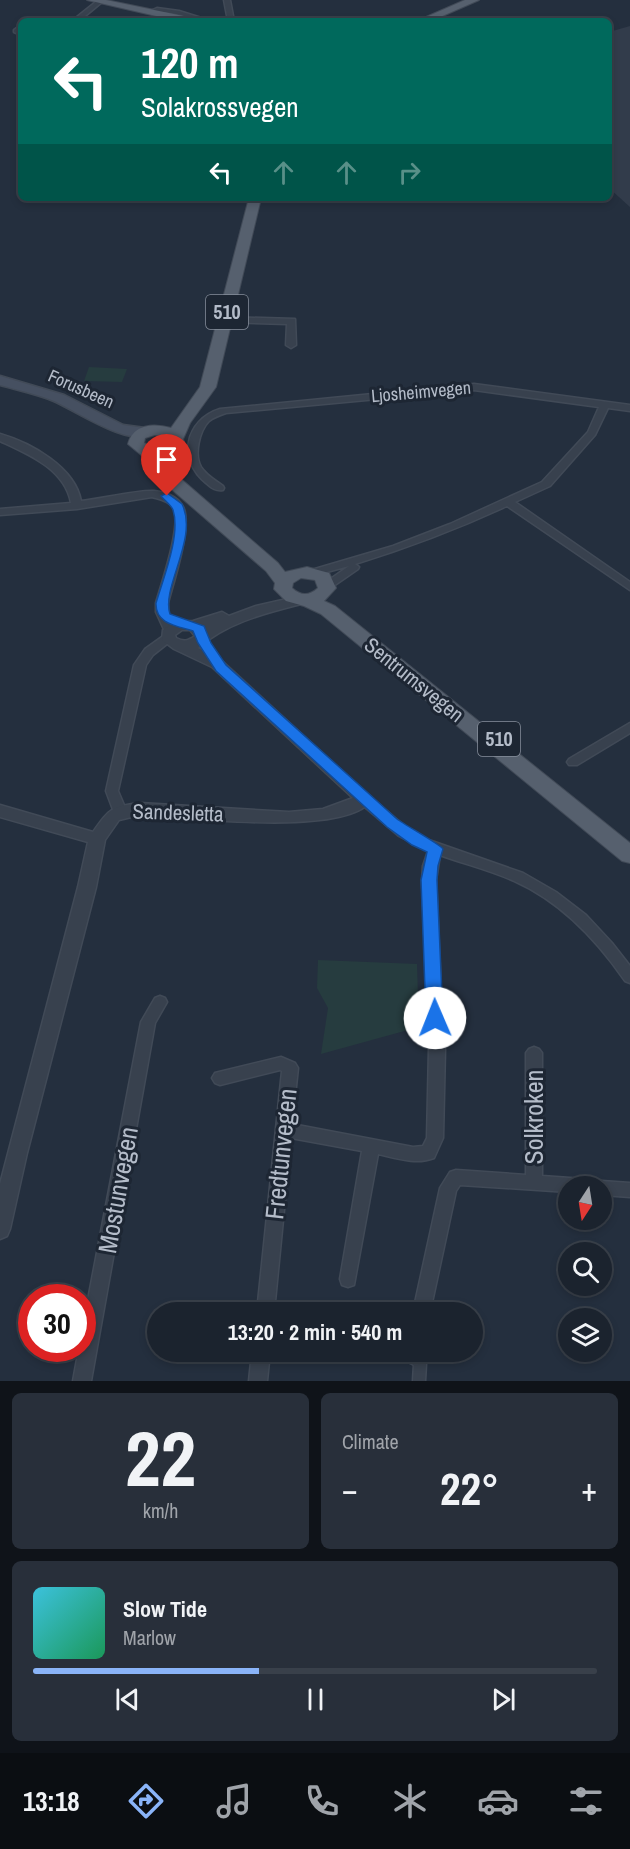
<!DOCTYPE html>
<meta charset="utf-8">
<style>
:root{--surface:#1b232e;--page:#282f3a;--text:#f1f3f6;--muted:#a0a4aa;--line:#39404a;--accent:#8ab4f8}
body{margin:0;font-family:"Archivo Narrow",sans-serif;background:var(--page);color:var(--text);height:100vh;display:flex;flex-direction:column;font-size:22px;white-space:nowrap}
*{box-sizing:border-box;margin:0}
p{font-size:20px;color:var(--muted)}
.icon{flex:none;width:33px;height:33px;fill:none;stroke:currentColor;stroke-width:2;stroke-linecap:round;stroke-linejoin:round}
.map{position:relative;height:1381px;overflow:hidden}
.details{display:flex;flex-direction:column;gap:12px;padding:12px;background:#0f1319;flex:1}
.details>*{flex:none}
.top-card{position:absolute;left:18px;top:18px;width:594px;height:183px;border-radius:9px;box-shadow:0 3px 9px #0003,0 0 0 2px var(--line);background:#00695c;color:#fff;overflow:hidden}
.needle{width:39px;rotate:192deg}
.tools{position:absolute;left:558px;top:1176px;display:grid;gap:12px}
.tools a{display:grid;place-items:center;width:54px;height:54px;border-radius:50%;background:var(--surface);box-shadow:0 3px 9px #0003,0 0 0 2px var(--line);font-size:30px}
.speed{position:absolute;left:18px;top:1284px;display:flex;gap:12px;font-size:30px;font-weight:700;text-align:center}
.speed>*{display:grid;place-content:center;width:78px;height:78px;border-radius:50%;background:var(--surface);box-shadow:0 3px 9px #0003,0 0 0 2px var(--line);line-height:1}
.speed .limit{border:9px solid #d22;background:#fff;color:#111}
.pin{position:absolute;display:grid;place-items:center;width:51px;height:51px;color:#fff;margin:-62px -26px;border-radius:50% 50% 50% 0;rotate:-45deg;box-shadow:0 0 6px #0007}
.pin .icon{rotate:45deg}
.me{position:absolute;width:66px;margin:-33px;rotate:359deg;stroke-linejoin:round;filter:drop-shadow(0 0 4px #0008)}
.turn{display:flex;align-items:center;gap:21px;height:126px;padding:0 24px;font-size:27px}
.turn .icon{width:78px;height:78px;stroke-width:2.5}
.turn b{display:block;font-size:42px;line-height:51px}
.lanes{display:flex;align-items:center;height:57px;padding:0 24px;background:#0003;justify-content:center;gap:30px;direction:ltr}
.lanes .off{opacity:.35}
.big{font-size:45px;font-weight:800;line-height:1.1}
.details .card{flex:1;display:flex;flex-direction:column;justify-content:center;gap:9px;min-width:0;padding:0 21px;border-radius:9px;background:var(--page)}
.details .dial{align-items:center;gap:0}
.dial b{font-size:78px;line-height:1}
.song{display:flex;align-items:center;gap:18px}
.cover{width:72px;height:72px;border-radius:9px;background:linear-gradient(135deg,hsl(190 70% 55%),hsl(150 70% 35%))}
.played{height:6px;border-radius:3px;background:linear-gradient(90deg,var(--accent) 40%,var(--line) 40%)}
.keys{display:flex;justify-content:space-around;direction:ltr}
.heat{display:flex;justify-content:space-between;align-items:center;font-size:33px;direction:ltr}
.details .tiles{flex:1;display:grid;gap:12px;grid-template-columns:1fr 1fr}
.card:last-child{grid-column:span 2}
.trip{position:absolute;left:147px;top:1302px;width:336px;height:60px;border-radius:30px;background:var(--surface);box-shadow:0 3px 9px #0003,0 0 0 2px var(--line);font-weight:800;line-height:60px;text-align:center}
.tabs{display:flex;height:96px;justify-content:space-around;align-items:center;background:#0b0e12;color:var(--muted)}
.tabs .icon{width:42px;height:42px}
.tabs .selected{color:var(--accent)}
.tabs b{font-size:27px;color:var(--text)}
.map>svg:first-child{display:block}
.airport{fill:#323c4b}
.green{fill:#263c3f}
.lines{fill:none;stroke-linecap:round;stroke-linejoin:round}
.pedestrian-casing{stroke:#414a57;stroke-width:15}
.minor-casing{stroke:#414a57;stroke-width:3}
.tertiary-casing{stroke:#414a57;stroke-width:3}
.secondary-casing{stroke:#414a57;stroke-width:3}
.primary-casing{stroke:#414a57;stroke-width:2}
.pedestrian{stroke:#38414e;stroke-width:12}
.minor{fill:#38414e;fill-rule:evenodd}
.tertiary{fill:#38414e;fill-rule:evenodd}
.secondary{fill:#465061;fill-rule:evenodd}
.primary{fill:#56606e;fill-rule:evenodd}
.route{fill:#1a73e8;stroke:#114b97;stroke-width:1.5}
.labels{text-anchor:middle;stroke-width:6;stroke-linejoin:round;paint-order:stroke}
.far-street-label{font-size:18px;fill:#b4bcc9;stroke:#1d2633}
.shield{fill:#1d2633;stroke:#878f9c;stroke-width:1.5}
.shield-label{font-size:20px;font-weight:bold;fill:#b4bcc9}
.street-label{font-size:21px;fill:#b4bcc9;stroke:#1d2633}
.near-street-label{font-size:26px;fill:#b4bcc9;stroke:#1d2633}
</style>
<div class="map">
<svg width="630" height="1381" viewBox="0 0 630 1381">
<rect width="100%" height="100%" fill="#242f3e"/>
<polygon class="airport" points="630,26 630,207 609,188 609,32"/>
<g class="green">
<polygon points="89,367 127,369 122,382 84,381"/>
<polygon points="318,960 417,964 419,1027 321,1054 328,1008 317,988"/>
</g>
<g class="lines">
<defs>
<polyline id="pedestrian" points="416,1357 420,1364 419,1381"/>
<g id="minor">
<polygon points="224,0 230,0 234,21 228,21"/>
<polygon points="97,1 102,2 79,21 72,21"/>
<path d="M 157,8 L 179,11 L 211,21 C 194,21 179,12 162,12 C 156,12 153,14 148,12 Z"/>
<polygon points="21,25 21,35 14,32 14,30"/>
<polygon points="224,317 295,319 296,345 291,348 286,345 287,324 221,322 221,318"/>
<path d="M 474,384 L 630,405 L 630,411 L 608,408 L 595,435 L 550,486 L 515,502 L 630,582 L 630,590 L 507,506 C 457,529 407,548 355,564 L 359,567 L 358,569 L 332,587 L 324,587 L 322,585 L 349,566 L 312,576 L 306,573 L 308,571 L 393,546 L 450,524 L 542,482 L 588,432 L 599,407 L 474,390 L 226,413 C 220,415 214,417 209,421 C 199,431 194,455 201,467 C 206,475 215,480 223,486 L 224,488 L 223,490 C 215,491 212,488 206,483 C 177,460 185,420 220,409 Z"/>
<path d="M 0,434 C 31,443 75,467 81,501 C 100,499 138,490 154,491 C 164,492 176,496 182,505 C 194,522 173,583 168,603 L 168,612 L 176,631 L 172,634 L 174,637 L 172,640 L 153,655 L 146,665 L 118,791 L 127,812 L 125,815 L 115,815 L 106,791 L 134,665 L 145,649 L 166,634 L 156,612 L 156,603 C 161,585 183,522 173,507 C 168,500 159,499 152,497 L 77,509 L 0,515 L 0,509 L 71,503 C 65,469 28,454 0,441 Z"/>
<polygon points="630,723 630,733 577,765 569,765 567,762 569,759"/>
<path d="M 364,794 L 369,796 L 409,830 L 423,838 L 523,873 L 556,892 L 586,915 L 612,943 L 630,966 L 630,983 L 625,981 C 596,939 561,902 514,881 C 490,870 464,864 440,855 L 436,880 L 442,1018 L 440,1022 L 435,1024 L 430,1022 L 428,1018 L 422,880 L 423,866 L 428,851 L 399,836 L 359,802 L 358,799 L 359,796 Z"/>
<polygon points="160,996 165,998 167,1002 155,1023 91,1381 73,1381 79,1348 82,1348 82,1331 141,1022 155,998"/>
<path d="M 437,1043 L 442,1045 L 445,1049 L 443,1138 L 434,1158 C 416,1165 396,1158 378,1154 L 354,1285 L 348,1287 L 342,1285 L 340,1279 L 362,1151 L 291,1138 L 274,1312 L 257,1312 L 282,1071 L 280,1070 L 220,1085 L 215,1083 L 212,1078 L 215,1073 L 281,1057 L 295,1063 L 298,1068 L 292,1124 L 413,1147 L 423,1146 L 427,1138 L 429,1049 L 432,1045 Z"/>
<polygon points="534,1047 539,1049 542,1053 542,1176 584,1179 590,1181 592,1186 568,1186 568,1192 460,1185 456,1191 430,1312 413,1312 440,1188 450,1172 456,1170 526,1175 526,1053 529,1049"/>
<polygon points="602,1181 630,1183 630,1197 602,1195 602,1186 595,1186 596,1183"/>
<polygon points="252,1352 270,1352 267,1381 249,1381"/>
<polygon points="407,1352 425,1352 422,1363 416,1366 410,1363"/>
</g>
<path id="tertiary" d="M 300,596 L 305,597 L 307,600 L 305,603 C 267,613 229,621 198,648 L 222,661 L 372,799 C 350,838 182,817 140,815 L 119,820 L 105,840 L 96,887 L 27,1153 L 10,1229 L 7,1236 L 0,1239 L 0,1184 L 78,887 L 88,842 L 0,817 L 0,805 L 93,832 C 110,808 111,807 140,803 L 289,812 L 323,809 L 353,798 L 212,667 L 174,649 L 162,640 L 163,630 L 174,622 L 193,621 L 222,612 L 229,616 L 256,606 ZM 182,630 L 190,630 L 195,636 C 188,641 184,642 176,638 L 175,635 Z"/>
<path id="secondary" d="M 0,376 L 64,395 L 123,425 L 145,428 L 152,432 C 135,451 73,409 54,401 C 37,394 18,390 0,385 Z"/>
<g id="primary">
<polygon points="87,0 106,0 193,18 198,21 178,21"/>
<polygon points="465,0 479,0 431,21 417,21"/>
<path d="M 249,198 L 261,198 L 216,387 L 190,423 L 183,439 L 184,442 L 176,451 L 162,456 L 181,479 L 278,563 L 285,572 L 307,567 L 329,573 L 336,588 L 324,601 L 335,606 L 630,843 L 630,863 L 622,861 L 321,614 L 304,606 L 286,601 L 274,589 L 275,583 L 266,571 L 169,487 L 151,463 L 128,444 C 133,424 154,423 171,428 L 200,387 ZM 155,435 L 166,437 L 168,442 L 154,447 L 144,443 L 145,438 ZM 301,578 L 315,580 L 318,588 C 309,596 301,596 292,588 L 293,583 Z"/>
</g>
</defs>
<use href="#pedestrian" class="pedestrian-casing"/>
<use href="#minor" class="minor-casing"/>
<use href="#tertiary" class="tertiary-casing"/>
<use href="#secondary" class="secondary-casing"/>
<use href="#primary" class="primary-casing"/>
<use href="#pedestrian" class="pedestrian"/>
<use href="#minor" class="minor"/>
<use href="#tertiary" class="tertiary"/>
<use href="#secondary" class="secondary"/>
<use href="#primary" class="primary"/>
</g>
<path class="route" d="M 167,493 L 182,504 C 199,538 161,587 170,614 L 204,626 L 211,643 L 226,665 L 397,819 C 405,825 441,845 443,849 L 438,866 L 437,880 L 443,1018 L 440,1023 L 435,1025 L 429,1023 L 426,1018 L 421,880 L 427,852 L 412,845 L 387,827 L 216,671 L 198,643 L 193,631 C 177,626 155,624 156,603 C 163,579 181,535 173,510 C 171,505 165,501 161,496 Z"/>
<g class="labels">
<g class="far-street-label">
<text transform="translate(81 389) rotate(24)" y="6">Forusbeen</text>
<text transform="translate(421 392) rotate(-5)" y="6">Ljosheimvegen</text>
</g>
<g class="shield">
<rect x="206" y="295" width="42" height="34" rx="4.5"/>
<rect x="478" y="722" width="42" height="34" rx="4.5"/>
</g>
<g class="shield-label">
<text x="227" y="319">510</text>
<text x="499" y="746">510</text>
</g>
<g class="street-label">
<text transform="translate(414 680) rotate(39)" y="7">Sentrumsvegen</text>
<text transform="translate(178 813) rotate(2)" y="7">Sandesletta</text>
</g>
<g class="near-street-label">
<text transform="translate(534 1117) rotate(-90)" y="9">Solkroken</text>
<text transform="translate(281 1154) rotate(-84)" y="9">Fredtunvegen</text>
<text transform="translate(118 1190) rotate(-80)" y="9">Mostunvegen</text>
</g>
</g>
</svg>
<div class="tools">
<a><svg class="needle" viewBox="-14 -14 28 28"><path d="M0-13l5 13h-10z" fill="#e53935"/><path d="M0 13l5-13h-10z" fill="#a0a4aa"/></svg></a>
<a><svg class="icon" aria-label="search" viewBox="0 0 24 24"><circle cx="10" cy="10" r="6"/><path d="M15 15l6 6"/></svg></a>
<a><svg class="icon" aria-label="layers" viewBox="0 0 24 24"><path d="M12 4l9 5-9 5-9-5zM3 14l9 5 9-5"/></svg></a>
</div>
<div class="speed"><div class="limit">30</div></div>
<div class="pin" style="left:167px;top:496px;background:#d93025"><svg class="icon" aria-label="arrive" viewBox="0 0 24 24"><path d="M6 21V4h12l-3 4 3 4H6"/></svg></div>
<svg class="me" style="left:435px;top:1018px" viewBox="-20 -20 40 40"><circle r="19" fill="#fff"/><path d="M0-13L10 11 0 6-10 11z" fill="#1a73e8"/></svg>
<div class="trip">13:20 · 2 min · 540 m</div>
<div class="top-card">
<div class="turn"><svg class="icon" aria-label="left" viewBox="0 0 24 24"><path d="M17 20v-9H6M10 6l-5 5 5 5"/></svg><div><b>120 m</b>Solakrossvegen</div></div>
<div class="lanes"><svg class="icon" aria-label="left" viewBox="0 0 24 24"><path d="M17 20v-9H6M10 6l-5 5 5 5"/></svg><svg class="icon off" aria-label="ahead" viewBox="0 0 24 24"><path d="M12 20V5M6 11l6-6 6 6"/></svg><svg class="icon off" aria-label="ahead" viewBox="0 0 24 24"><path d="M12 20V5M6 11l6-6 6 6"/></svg><svg class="icon off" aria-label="right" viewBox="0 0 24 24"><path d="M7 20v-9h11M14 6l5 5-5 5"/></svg></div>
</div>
</div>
<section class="details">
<div class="tiles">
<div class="card dial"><b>22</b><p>km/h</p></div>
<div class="card"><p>Climate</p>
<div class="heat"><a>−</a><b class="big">22°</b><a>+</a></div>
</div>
<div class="card">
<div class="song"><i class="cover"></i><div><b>Slow Tide</b><p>Marlow</p></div></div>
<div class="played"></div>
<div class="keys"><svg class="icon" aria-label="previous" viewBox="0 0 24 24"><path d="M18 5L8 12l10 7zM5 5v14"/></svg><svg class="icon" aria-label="pause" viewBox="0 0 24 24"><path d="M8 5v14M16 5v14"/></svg><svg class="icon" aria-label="next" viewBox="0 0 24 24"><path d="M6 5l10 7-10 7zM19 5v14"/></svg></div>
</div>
</div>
</section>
<nav class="tabs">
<b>13:18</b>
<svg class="icon selected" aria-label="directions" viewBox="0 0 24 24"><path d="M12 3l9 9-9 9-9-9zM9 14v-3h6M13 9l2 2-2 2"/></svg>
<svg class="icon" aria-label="music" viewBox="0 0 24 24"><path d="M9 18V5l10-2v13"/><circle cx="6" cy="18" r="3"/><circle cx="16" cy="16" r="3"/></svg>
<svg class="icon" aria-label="phone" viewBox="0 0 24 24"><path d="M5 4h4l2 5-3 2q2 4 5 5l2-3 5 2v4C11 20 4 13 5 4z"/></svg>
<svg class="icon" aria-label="climate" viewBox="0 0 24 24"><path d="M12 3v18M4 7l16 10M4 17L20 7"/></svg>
<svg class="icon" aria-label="car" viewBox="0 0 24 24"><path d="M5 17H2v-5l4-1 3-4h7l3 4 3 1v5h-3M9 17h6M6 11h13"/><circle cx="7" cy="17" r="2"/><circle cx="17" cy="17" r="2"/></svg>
<svg class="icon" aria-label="filters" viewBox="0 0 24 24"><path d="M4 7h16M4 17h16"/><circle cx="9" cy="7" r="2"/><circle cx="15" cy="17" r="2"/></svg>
</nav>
